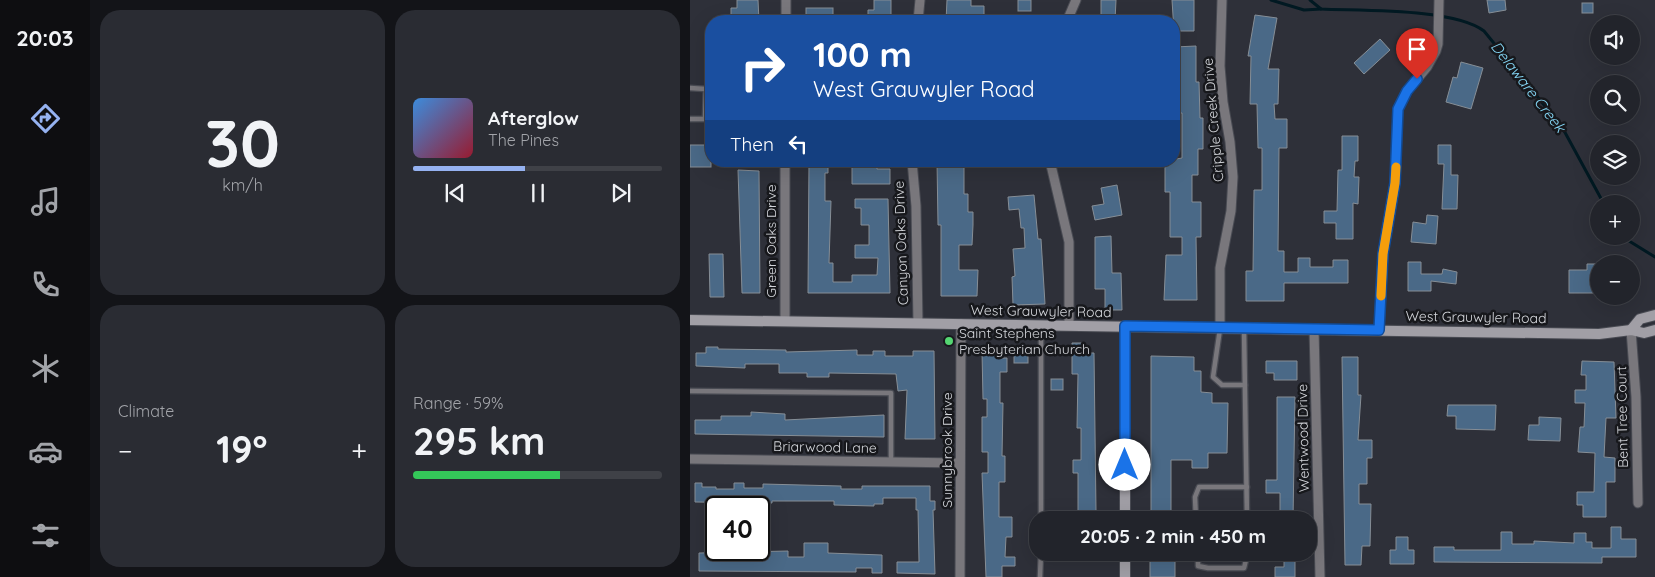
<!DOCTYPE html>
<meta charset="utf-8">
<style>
:root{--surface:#22242b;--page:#2a2c33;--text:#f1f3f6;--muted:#a2a4a9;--line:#3f4147;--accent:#95b2f1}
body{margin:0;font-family:Quicksand,sans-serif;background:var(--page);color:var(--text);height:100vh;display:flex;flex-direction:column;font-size:19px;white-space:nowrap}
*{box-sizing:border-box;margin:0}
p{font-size:16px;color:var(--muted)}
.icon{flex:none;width:28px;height:28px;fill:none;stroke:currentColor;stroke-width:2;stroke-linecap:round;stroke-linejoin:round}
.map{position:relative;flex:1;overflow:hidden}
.side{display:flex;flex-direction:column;gap:10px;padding:10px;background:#131418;width:600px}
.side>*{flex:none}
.hud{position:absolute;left:15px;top:15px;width:475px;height:152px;border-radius:20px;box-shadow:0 5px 20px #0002,0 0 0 1px var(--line);background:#1a4fa0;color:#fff;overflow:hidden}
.fabs{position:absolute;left:900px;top:15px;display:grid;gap:10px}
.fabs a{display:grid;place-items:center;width:50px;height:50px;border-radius:50%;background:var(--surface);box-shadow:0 5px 20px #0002,0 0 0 1px var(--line);font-size:25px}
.speed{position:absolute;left:15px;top:496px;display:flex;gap:10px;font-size:25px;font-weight:700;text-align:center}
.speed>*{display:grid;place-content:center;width:65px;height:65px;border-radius:50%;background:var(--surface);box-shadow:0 5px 20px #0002,0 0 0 1px var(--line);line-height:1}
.speed .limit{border:2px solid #111;border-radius:8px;background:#fff;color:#111}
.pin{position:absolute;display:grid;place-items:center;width:42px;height:42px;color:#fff;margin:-51px -21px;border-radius:50% 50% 50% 0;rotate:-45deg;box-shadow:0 0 5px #0007}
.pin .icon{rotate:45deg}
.me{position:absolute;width:55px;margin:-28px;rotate:0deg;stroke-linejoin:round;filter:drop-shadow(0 0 4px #0008)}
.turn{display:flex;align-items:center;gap:18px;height:105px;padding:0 25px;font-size:22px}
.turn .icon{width:65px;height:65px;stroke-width:2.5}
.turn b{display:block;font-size:35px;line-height:42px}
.then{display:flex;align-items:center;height:48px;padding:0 25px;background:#0003;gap:10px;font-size:19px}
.big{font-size:38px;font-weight:700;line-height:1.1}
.side .widget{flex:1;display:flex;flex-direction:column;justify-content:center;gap:8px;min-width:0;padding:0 18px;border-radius:20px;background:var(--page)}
.side .dial{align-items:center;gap:0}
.dial b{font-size:65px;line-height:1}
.song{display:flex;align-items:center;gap:15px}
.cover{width:60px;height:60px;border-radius:8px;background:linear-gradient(135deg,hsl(210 70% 55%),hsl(350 70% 35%))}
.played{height:5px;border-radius:2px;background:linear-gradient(90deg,var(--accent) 45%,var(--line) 45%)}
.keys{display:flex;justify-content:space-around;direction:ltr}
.heat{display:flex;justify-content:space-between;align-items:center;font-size:28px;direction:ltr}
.charge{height:8px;border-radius:4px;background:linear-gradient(90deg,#34c759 59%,var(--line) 0)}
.side .tiles{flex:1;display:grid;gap:10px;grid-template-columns:repeat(2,1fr)}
.trip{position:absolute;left:339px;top:511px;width:288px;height:50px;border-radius:20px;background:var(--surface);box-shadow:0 5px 20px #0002,0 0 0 1px var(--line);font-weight:700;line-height:50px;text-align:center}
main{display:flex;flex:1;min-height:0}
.menu{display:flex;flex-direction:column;width:90px;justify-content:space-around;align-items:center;background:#0e0e11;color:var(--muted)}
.menu .icon{width:35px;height:35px}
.menu .current{color:var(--accent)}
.menu b{font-size:22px;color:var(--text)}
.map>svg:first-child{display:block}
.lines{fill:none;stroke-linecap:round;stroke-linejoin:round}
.stream{stroke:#011922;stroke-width:3}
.building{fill:#4a6987;stroke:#868e96}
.lane-casing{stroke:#494b53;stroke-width:7}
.street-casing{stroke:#494b53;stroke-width:11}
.secondary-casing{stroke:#494b53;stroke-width:12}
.lane{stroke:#79777c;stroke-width:4.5}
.street{stroke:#79777c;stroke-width:9}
.secondary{stroke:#a19fa6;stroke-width:10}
.route-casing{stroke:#114b97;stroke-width:12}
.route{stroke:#1a73e8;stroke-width:9}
.slow{stroke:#f59e0b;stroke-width:9}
.poi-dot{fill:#54d672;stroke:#17181c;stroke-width:2}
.labels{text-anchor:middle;stroke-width:5;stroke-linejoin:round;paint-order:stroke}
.street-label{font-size:14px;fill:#d4d6db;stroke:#17181c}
.poi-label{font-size:14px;fill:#d4d6db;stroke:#17181c;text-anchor:start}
.water-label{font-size:15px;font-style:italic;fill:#83d4f3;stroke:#17181c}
</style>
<main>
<nav class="menu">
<b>20:03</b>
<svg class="icon current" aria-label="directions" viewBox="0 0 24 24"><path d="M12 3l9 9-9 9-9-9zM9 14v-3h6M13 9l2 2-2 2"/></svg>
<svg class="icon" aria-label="music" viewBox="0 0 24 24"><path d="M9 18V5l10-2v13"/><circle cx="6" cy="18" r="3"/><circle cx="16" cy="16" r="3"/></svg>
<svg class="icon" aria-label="phone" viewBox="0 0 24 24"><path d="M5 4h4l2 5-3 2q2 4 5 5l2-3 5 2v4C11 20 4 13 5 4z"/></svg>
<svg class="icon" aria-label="climate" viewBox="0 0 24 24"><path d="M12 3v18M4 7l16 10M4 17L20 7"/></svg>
<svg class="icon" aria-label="car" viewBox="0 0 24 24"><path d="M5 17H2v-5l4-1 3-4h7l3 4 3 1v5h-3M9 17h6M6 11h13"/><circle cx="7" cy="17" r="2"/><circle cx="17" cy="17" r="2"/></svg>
<svg class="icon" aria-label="filters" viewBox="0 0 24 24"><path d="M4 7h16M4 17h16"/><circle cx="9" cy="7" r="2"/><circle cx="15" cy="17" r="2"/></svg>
</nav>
<section class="side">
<div class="tiles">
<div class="widget dial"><b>30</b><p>km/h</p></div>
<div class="widget">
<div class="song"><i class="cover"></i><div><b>Afterglow</b><p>The Pines</p></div></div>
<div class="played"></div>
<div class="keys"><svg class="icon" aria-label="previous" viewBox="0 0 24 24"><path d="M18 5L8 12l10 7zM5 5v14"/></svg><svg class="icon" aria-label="pause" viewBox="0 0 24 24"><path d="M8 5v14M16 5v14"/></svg><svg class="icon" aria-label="next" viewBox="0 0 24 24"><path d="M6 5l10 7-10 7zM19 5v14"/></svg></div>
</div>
<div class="widget"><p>Climate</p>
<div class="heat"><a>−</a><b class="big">19°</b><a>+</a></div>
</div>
<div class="widget"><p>Range · 59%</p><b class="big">295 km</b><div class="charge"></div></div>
</div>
</section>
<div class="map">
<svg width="965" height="577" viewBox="0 0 965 577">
<rect width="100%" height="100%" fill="#2e3039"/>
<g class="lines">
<g class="stream">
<polyline points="581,0 614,10 631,9"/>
<path d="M 620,0 L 631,9 C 671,11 764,8 794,31 L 872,127 L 914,204"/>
<polyline points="931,236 965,257"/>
</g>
</g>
<g class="building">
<polygon points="47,0 68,0 69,21 41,21 41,8 47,8"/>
<polygon points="184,0 201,0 201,21 178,21 178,10 184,10"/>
<polygon points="257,0 281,0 281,6 294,6 294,21 256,21"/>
<rect x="328" y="0" width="13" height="11"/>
<polygon points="411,0 426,0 425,21 411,21"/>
<polygon points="482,0 504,0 504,31 484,31"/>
<polygon points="797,0 815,0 816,10 799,13"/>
<rect x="892" y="3" width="11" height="10"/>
<rect x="116" y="8" width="27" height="13"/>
<polygon points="565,15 587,18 578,69 589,69 588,104 584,104 585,119 597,119 597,148 589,148 588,251 594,251 594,272 608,272 608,258 620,258 620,267 643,267 643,260 658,260 658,283 594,283 594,301 556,301 556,271 563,271 564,190 572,190 572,148 568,148 567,104 560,104 561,56 558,56"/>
<polygon points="690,39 700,50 674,74 664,63"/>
<polygon points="506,46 506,82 509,82 510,118 513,118 513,149 508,149 508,175 502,175 502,202 511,202 511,237 506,237 507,300 474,300 476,255 492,255 492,237 480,237 480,192 475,192 475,161 492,158 492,113 484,113 484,102 486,102 484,47"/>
<polygon points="771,62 793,68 781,109 756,102 763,77 767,78"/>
<polygon points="652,136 668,136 668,161 665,161 664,177 669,177 668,204 663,203 663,239 646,239 646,223 634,223 634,211 647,211 648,170 652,170"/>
<rect x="0" y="145" width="21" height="22"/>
<polygon points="748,145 761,145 761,175 768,175 767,209 752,209 754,164 748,164"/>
<polygon points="119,161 138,161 138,173 135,173 135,201 141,201 139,263 143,263 143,282 162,282 162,275 187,275 188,258 165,258 165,245 179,245 179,225 171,225 171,208 165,208 165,199 198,199 200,293 118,293"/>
<polygon points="162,161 187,161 187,169 200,169 200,184 162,184"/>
<polygon points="247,161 274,161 274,194 278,194 278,212 283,212 283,225 282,245 269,245 269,270 288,270 287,296 251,296 251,225 248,225"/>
<polygon points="48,170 69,171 70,293 52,293"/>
<polygon points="427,185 432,215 405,220 402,206 414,204 411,188"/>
<polygon points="344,195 348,239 351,239 355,304 323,305 322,277 325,276 323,249 335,248 334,228 331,228 329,209 319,210 318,197"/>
<polygon points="737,215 748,216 746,244 721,242 723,222 736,224"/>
<polygon points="421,236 422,273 431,273 432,310 415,310 415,289 405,289 405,237"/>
<polygon points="19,254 33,254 34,297 20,297"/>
<polygon points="718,262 731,262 731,274 752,274 753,269 767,272 766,284 741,281 741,291 718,291"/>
<polygon points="897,264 909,264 909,293 879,293 879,270 897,270"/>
<polygon points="382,343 394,343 394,353 404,353 406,511 388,511 388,473 383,473 383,460 391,460 391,428 387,428 388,374 382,374"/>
<polygon points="16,347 28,347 28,349 96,350 96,352 167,350 167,355 183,355 183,351 195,351 195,356 223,356 223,351 244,351 245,439 215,439 217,390 208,391 206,374 139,373 139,377 117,377 117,373 89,373 89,364 55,364 55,368 6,366 6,353 16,353"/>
<polygon points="292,352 309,352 309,358 317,358 317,372 310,372 310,403 313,403 312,456 315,456 315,482 309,482 309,517 322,517 322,537 316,537 315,557 325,557 325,566 312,566 312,577 296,577 292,473 298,473 298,452 292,452 292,417 297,417 297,399 293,399"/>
<rect x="324" y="352" width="14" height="11"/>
<polygon points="461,356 504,357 504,371 511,371 511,392 522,393 522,403 538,403 537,453 518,453 518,468 502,468 502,460 481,460 481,516 461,516"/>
<polygon points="652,357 668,357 668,395 671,395 668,440 682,440 682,458 677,458 677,484 669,484 669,504 681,504 680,546 672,546 671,565 655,565"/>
<polygon points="576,361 607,361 607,380 584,380 584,373 576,373"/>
<polygon points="892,361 924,362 926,418 916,418 914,457 925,458 925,482 916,482 916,517 893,517 893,505 887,505 887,492 904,492 905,453 888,452 890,427 894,427 895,403 885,403 885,390 896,390 896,375 891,375"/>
<rect x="361" y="379" width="12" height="11"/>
<polygon points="587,397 605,397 603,520 590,520 590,493 576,493 576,480 587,480"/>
<polygon points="758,405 806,405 805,430 766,429 766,416 757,416"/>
<polygon points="61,412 95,414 95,420 194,415 194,437 5,434 5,420 31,420 31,416 61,416"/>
<polygon points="849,417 871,418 870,441 838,440 839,425 849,425"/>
<polygon points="5,483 12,483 12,487 26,487 26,489 44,489 44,483 54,483 54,488 73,488 73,484 151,486 151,489 172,489 172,486 240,486 240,501 245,501 245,510 243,510 245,574 207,573 207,562 229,562 228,510 226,510 226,498 193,498 193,504 184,504 184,506 144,505 144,501 82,501 82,503 5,502"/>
<polygon points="921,527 931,527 931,539 946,539 946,557 912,557 912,563 744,562 744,547 764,547 764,550 811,550 811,532 822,532 822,544 844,544 844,541 884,543 884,533 896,533 896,542 902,542 902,548 921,548"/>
<polygon points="706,537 718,537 718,550 724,550 724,564 700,564 700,550 706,550"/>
<polygon points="114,543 138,543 138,553 192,555 192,573 182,573 182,568 166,568 166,572 9,571 9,553 98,551 98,557 114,557"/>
<rect x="460" y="552" width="25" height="25"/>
<polygon points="594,557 605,557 605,577 585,577 585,567 594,567"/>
</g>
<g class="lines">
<defs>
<g id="lane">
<polyline points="0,88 16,89 15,119 0,119"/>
<polyline points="530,329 523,377 532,385 555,385"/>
<polyline points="554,329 557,520"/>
<polyline points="0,391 201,393 201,462"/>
<polyline points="351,520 351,326"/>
<polyline points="506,520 505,497 509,487 557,487"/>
<polyline points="508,552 508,566 518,568 554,568 558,552"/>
<polyline points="350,577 351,552"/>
</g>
<g id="street">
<polyline points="96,21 96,0"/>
<polyline points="228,21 230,0"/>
<polyline points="377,21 386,0"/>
<polyline points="222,161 226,206 228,323"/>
<polyline points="360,161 379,242 379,325"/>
<polyline points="95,321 95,161"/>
<polyline points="530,327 530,268 541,211 543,177 540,142 533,102 530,66 532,0"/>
<polyline points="624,329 630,577"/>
<polyline points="689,330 693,254 705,183 708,109 717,91 737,67 746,51 748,44 749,0"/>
<polyline points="941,330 946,397 948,503"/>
<polyline points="0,459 270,463"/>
<polyline points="270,577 271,324"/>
</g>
<g id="secondary">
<polyline points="0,320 909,334 941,330 954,333 965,330"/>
<polyline points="435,326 435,520"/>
<polyline points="941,330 950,319 965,315"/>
<polyline points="435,552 435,577"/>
</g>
</defs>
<use href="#lane" class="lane-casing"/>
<use href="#street" class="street-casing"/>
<use href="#secondary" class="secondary-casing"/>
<use href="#lane" class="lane"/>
<use href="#street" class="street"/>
<use href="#secondary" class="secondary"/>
</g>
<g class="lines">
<defs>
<polyline id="route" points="435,465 435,326 689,330 693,254 705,183 708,109 717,91 727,79"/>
</defs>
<use href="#route" class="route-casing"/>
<use href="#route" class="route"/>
<polyline class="slow" points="691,296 693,254 705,183 706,167"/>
</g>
<circle class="poi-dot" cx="259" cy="341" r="5"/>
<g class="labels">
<g class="street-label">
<text transform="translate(523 120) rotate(-95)" y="5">Cripple Creek Drive</text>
<text transform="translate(81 241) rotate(-90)" y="5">Green Oaks Drive</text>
<text transform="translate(211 243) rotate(-92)" y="5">Canyon Oaks Drive</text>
<text transform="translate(351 311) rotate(1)" y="5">West Grauwyler Road</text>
<text transform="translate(786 317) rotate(1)" y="5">West Grauwyler Road</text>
<text transform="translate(932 417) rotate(-91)" y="5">Bent Tree Court</text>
<text transform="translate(613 438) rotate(-91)" y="5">Wentwood Drive</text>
<text transform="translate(135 447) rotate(1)" y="5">Briarwood Lane</text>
<text transform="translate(257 450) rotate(-90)" y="5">Sunnybrook Drive</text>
</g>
<g class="poi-label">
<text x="269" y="338">Saint Stephens<tspan x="269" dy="16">Presbyterian Church</tspan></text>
</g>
<g class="water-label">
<text transform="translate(838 87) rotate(52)" y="5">Delaware Creek</text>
</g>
</g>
</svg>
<div class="fabs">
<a><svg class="icon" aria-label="sound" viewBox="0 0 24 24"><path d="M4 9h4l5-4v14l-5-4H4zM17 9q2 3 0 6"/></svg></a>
<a><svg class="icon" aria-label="search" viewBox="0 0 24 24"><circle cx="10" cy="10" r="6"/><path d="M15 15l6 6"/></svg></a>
<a><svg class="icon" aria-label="layers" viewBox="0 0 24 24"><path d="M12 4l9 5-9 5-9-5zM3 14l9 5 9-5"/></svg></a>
<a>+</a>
<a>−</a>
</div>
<div class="speed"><div class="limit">40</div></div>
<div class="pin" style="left:727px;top:79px;background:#d93025"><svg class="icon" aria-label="arrive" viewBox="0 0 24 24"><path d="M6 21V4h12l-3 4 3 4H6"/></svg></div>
<svg class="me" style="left:435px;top:465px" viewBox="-20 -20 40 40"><circle r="19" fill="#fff"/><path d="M0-13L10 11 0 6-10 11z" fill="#1a73e8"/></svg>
<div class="trip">20:05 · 2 min · 450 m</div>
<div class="hud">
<div class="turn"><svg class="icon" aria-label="right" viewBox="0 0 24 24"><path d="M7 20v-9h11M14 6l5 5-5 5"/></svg><div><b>100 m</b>West Grauwyler Road</div></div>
<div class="then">Then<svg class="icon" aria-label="left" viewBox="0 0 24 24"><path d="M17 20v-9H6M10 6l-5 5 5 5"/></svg></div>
</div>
</div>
</main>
